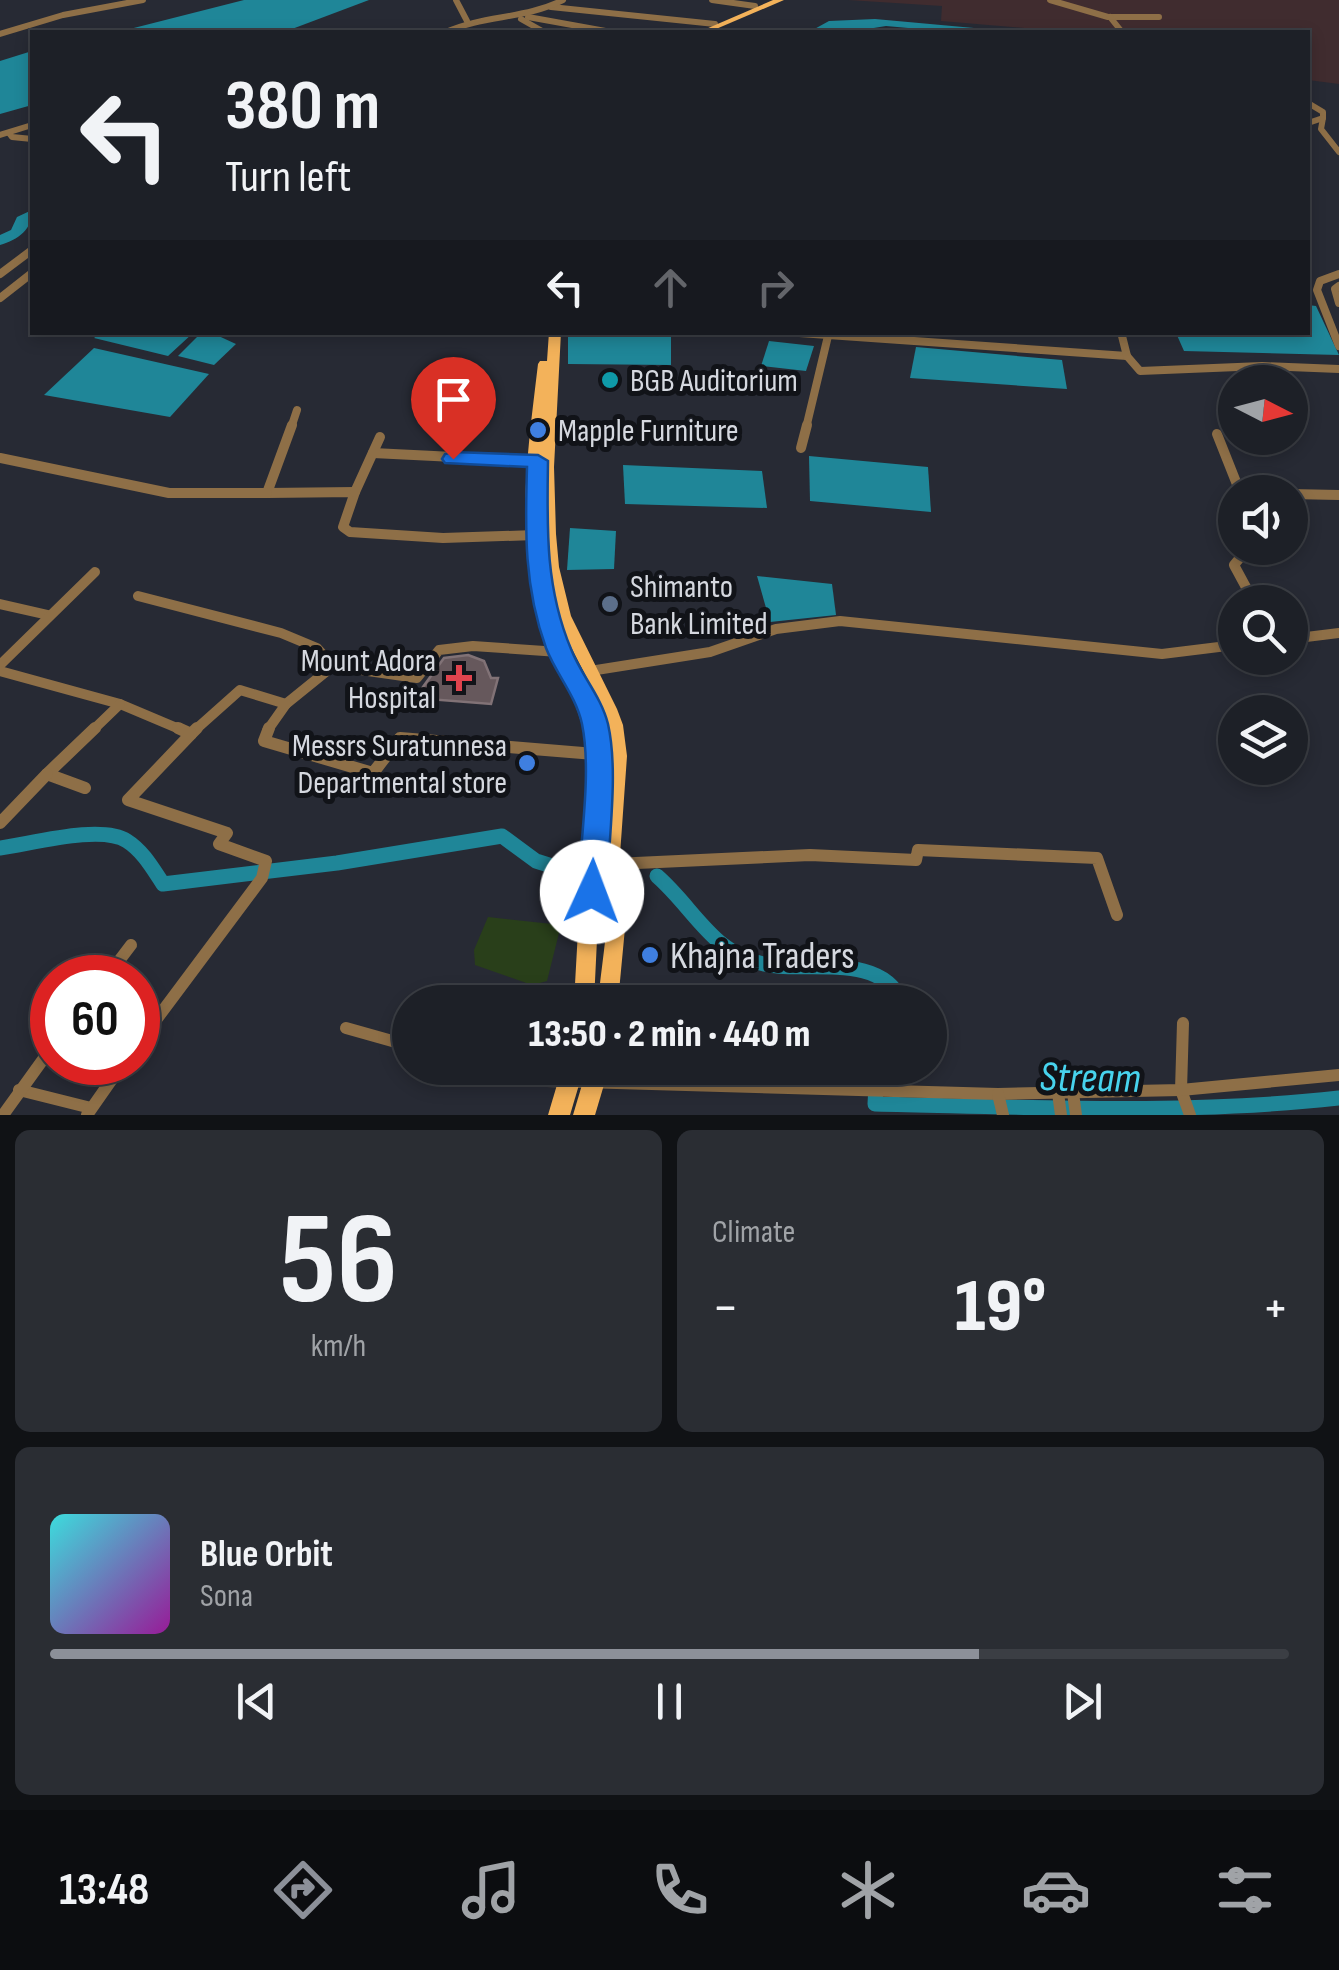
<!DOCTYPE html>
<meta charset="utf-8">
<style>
:root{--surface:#1d2027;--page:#2a2d33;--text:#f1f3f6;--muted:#a0a3a7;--line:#3b3e44;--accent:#8c9099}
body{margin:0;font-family:"Sofia Sans Condensed",sans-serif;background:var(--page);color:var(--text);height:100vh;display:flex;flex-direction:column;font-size:38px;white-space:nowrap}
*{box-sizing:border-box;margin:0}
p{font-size:32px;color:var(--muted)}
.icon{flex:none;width:55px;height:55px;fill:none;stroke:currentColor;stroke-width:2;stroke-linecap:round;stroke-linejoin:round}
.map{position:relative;height:1115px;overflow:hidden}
.sheet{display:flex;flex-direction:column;gap:15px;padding:15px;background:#101215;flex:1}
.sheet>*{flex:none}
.banner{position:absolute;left:30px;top:30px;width:1280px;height:305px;border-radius:0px;box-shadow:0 5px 15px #0003,0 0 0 2px var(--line);background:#1d2027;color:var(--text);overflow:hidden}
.needle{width:65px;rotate:96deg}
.buttons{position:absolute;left:1218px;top:365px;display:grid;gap:20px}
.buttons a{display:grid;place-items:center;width:90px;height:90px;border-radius:50%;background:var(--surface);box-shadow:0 5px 15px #0003,0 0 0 2px var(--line);font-size:50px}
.speed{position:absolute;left:30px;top:955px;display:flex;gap:20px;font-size:50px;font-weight:700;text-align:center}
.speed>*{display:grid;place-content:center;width:130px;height:130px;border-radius:50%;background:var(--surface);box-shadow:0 5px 15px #0003,0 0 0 2px var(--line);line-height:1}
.speed .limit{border:15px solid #d22;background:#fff;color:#111}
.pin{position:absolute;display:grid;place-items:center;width:85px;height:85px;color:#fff;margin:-102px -42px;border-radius:50% 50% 50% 0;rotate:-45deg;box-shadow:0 0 10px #0007}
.pin .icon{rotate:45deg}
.me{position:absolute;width:110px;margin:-55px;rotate:2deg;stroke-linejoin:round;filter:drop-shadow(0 0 8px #0008)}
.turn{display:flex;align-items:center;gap:35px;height:210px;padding:0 30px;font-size:45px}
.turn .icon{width:130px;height:130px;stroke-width:2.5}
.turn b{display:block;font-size:70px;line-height:85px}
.lanes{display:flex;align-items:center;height:95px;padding:0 30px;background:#0003;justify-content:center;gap:50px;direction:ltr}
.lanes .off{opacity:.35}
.big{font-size:75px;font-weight:800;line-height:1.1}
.sheet .widget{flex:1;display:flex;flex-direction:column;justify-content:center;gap:15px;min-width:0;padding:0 35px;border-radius:15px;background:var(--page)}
.sheet .dial{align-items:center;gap:0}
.dial b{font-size:130px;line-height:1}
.song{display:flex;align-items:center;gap:30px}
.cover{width:120px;height:120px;border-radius:15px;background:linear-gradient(135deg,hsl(180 70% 55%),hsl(300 70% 35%))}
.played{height:10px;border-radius:5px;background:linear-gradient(90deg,var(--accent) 75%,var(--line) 75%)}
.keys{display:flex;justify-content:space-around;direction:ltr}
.heat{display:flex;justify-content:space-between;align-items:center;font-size:55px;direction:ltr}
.sheet .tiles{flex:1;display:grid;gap:15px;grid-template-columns:1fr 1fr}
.widget:last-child{grid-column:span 2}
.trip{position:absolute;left:392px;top:985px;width:555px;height:100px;border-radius:50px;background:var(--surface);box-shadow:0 5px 15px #0003,0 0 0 2px var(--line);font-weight:800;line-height:100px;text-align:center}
.menu{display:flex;height:160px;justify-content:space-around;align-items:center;background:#0c0d10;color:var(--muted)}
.menu .icon{width:70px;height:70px}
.menu .active{color:var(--accent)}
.menu b{font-size:45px;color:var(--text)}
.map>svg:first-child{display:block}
.education{fill:#402c2f}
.green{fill:#293f1a}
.water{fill:#1f8698}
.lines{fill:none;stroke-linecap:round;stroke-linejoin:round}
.canal{stroke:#1f8698;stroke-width:15}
.river{fill:#1f8698;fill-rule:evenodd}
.building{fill:#66585c;stroke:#817276;stroke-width:2.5}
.street-far3{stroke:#8e6f47;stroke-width:6}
.street-far2{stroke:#8e6f47;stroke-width:8}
.street-far1{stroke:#8e6f47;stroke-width:10}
.street{stroke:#8e6f47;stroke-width:12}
.primary{fill:#f3b25a;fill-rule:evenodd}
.route{fill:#1a73e8;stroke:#114b97;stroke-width:2.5}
.culture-dot{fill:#0f9aa8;stroke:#111318;stroke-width:4}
.shop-dot{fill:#3f7fe0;stroke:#111318;stroke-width:4}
.service-dot{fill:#5c6f8a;stroke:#111318;stroke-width:4}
.health-dot{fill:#e0444e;stroke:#111318;stroke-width:4}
.labels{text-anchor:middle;stroke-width:10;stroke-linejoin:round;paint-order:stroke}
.poi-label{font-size:32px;fill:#d5d8df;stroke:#111318;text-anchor:start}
.near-poi-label{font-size:38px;fill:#d5d8df;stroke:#111318;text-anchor:start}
.near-water-label{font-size:42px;font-style:italic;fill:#47d3ed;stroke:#111318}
</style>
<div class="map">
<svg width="1339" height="1115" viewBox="0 0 1339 1115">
<rect width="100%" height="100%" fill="#272a34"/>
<polygon class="education" points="848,0 1339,0 1339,84 1308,80 1308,32 1072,32 941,21 942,6"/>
<polygon class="green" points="488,917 561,925 547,981 532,985 475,965 474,950"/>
<g class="water">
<polygon points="244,0 369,0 284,32 118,32"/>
<polygon points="875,19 1019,32 953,32 886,26 849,32 809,32 829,21"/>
<polygon points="32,51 32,105 0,114 0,61"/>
<polygon points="1308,305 1316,306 1339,355 1184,351 1176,333 1308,332"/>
<polygon points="202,332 212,333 236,344 214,365 178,356"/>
<polygon points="100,333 100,332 193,333 168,356 94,338"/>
<polygon points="568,333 671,334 671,365 568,364"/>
<polygon points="769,341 814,346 806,371 761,366"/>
<polygon points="916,347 1062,360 1067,389 910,378"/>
<polygon points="94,348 209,374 170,417 44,395"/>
<polygon points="809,456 928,467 931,512 810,501"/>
<polygon points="623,465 762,471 767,508 625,504"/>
<polygon points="570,528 616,531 614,569 567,570"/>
<polygon points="757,576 832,584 836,615 770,622"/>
</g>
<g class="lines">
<g class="canal">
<path d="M 0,848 C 31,844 101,824 127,841 C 143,851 153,869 163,884 L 337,863 L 502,836 L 536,861 L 577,874"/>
<path d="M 657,876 C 696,910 713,956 769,965 C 811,972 881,953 902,1002"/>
<path d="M 877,1068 L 875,1104 C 1028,1107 1187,1115 1339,1098"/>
</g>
<path class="river" d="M 32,210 C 33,229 18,240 0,245 L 0,235 L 11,230 L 17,217 Z"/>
</g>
<polygon class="building" points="468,655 484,661 491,678 498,678 491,704 415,698 444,658"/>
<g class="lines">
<g class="street-far3">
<polyline points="456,0 467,21"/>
<polyline points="712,0 755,6"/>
<polyline points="1050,0 1108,17 1159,17"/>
<polyline points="551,7 715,24"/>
<polyline points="528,17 611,32"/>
<polyline points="1110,17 1122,32"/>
<polyline points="521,19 544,32"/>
<path d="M 446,32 C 484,15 526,19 563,0"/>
<polyline points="0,34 63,15 143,0"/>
<polyline points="1308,103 1323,112 1323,118 1308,123"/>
<polyline points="1323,118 1321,129 1339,152"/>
<polyline points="9,133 12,137 32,139"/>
<polyline points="0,135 32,125"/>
</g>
<g class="street-far2">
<polyline points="0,274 32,250"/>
<polyline points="1339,274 1320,281 1317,290 1339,346"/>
<polyline points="1339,286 1335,289 1339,303"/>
<polyline points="0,298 32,273"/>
<polyline points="785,332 1127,356 1140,371 1262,366 1339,369"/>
<polyline points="1121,332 1127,356"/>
<polyline points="291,428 297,410"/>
<polyline points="806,428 828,336"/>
</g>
<g class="street-far1">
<polyline points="292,425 267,493 355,492 343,527 350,532 443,538 535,535"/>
<polyline points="1217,434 1240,492"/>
<polyline points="801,448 807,425"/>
<polyline points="373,453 537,461"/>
<polyline points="0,458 169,493 267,493"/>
<polyline points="355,492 380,437"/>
<polyline points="1290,494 1339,495"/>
<polyline points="1248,548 1234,565 1254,602"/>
<polyline points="138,596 281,633 317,648 333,666 417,678 439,650 473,646 559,652"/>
<polyline points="0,604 48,615"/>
<polyline points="1290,623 1299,638"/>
<polyline points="1290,639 1339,633"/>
<polyline points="0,665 95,572"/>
<polyline points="0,671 120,704 184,731"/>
<polyline points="590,671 710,652 776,629 840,621 1162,654 1235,645"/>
<polyline points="286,704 333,666"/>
<polyline points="92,731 120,704"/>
<polyline points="194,731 240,690 286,704 267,731"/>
</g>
<g class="street">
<polyline points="269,728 264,741 373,773 400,738 619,756"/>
<polyline points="191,734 197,728"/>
<polyline points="85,788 47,774 95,728"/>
<polyline points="0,823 47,774"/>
<polyline points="593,865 810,855 916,860 918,850 1097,858 1117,915"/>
<polyline points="106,978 131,945"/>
<polyline points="1183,1023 1181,1090 1190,1115"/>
<polyline points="346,1028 410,1046"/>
<polyline points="138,1044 262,878 266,861 219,844 227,833 128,800 191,734 178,728"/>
<polyline points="494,1068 547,1081 998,1094 1181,1090 1339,1075"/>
<polyline points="19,1090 91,1108"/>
<polyline points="1058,1093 1061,1115"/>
<polyline points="1073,1093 1076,1115"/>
<polyline points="998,1094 1003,1115"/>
<polyline points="3,1115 52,1047"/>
<polyline points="87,1115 124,1062"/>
</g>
<g class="primary">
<polygon points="773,0 784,0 709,32 699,32"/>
<path d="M 549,332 L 561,332 L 554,467 L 556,534 L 559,567 L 571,616 L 617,709 L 623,725 L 627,756 L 620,855 L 625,870 L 627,907 L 618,1002 L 598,1002 C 601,969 607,936 608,903 C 608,884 602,866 602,850 C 604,809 616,768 606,727 C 595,682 565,645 551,601 C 566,653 597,698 606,752 L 594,1002 L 574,1002 L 588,752 C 580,698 548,653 535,601 C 516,524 529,441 538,364 L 540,361 L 547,361 Z"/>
<polygon points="562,1068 584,1068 570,1115 548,1115"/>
<polygon points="587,1068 609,1068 595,1115 573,1115"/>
</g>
</g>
<path class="route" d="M 453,452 L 538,455 L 548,461 C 547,527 545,587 571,649 C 581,675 601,696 608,724 C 619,773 608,842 607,892 L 602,901 L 592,904 L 582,901 L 578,892 C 580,842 592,773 582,724 C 576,696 556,674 546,648 C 524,587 525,531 527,467 L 445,463 L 442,459 L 445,454 Z"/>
<circle class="culture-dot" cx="610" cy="380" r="10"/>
<g class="shop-dot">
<circle cx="538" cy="430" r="10"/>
<circle cx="527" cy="763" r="10"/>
<circle cx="650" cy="955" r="10"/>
</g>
<circle class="service-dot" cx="610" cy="604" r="10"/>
<path class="health-dot" d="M454 663h10v10h10v10h-10v10h-10v-10h-10v-10h10z"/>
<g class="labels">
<g class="poi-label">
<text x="630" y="391">BGB Auditorium</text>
<text x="558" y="441">Mapple Furniture</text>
<text x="630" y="597">Shimanto<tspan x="630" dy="37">Bank Limited</tspan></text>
<text x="436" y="671" text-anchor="end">Mount Adora<tspan x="436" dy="37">Hospital</tspan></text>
<text x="507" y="756" text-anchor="end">Messrs Suratunnesa<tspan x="507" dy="37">Departmental store</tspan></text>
</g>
<g class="near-poi-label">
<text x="670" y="968">Khajna Traders</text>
</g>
<g class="near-water-label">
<text transform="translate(1090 1076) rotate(1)" y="15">Stream</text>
</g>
</g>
</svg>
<div class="buttons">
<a><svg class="needle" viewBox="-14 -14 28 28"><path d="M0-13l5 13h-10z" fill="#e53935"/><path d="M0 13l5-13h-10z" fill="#a0a3a7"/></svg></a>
<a><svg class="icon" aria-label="sound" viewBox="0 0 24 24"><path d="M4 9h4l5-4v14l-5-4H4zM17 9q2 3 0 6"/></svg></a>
<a><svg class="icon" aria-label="search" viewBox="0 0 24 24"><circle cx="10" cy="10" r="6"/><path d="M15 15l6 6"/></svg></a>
<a><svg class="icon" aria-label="layers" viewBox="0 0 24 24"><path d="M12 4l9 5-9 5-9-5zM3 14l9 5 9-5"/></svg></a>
</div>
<div class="speed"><div class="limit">60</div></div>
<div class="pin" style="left:453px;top:459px;background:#d93025"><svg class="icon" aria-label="arrive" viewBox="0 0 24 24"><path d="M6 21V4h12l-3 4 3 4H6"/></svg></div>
<svg class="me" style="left:592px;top:892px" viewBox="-20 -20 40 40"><circle r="19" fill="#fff"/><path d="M0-13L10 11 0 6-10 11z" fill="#1a73e8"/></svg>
<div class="trip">13:50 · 2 min · 440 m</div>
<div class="banner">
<div class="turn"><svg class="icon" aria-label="left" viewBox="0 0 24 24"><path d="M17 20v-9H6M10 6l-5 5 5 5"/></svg><div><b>380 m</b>Turn left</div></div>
<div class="lanes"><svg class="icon" aria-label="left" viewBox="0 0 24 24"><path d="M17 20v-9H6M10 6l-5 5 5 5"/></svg><svg class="icon off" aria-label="ahead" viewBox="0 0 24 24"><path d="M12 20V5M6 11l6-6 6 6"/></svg><svg class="icon off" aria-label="right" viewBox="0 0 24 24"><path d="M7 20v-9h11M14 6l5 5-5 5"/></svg></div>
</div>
</div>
<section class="sheet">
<div class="tiles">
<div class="widget dial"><b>56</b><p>km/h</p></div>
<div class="widget"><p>Climate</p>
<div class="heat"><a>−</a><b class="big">19°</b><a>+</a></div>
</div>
<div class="widget">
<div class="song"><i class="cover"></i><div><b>Blue Orbit</b><p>Sona</p></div></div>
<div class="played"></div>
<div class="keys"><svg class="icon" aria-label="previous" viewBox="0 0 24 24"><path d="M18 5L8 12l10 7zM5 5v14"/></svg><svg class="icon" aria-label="pause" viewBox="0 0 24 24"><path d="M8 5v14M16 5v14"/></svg><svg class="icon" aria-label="next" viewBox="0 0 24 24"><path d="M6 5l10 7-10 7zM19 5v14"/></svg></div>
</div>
</div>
</section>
<nav class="menu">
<b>13:48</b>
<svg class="icon active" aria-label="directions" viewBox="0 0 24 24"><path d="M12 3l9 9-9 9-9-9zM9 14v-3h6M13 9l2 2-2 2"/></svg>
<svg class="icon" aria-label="music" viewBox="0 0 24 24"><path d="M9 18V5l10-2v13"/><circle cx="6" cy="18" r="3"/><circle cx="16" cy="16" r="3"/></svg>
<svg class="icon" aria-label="phone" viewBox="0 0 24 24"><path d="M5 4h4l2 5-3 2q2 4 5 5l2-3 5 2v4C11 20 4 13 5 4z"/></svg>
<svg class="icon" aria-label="climate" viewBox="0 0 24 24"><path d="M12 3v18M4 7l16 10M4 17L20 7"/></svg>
<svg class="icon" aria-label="car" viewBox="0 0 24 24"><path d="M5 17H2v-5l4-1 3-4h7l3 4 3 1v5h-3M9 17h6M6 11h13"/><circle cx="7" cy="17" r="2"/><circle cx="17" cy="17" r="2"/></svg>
<svg class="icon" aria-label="filters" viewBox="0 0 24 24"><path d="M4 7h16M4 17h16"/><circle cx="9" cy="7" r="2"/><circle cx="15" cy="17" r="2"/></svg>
</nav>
